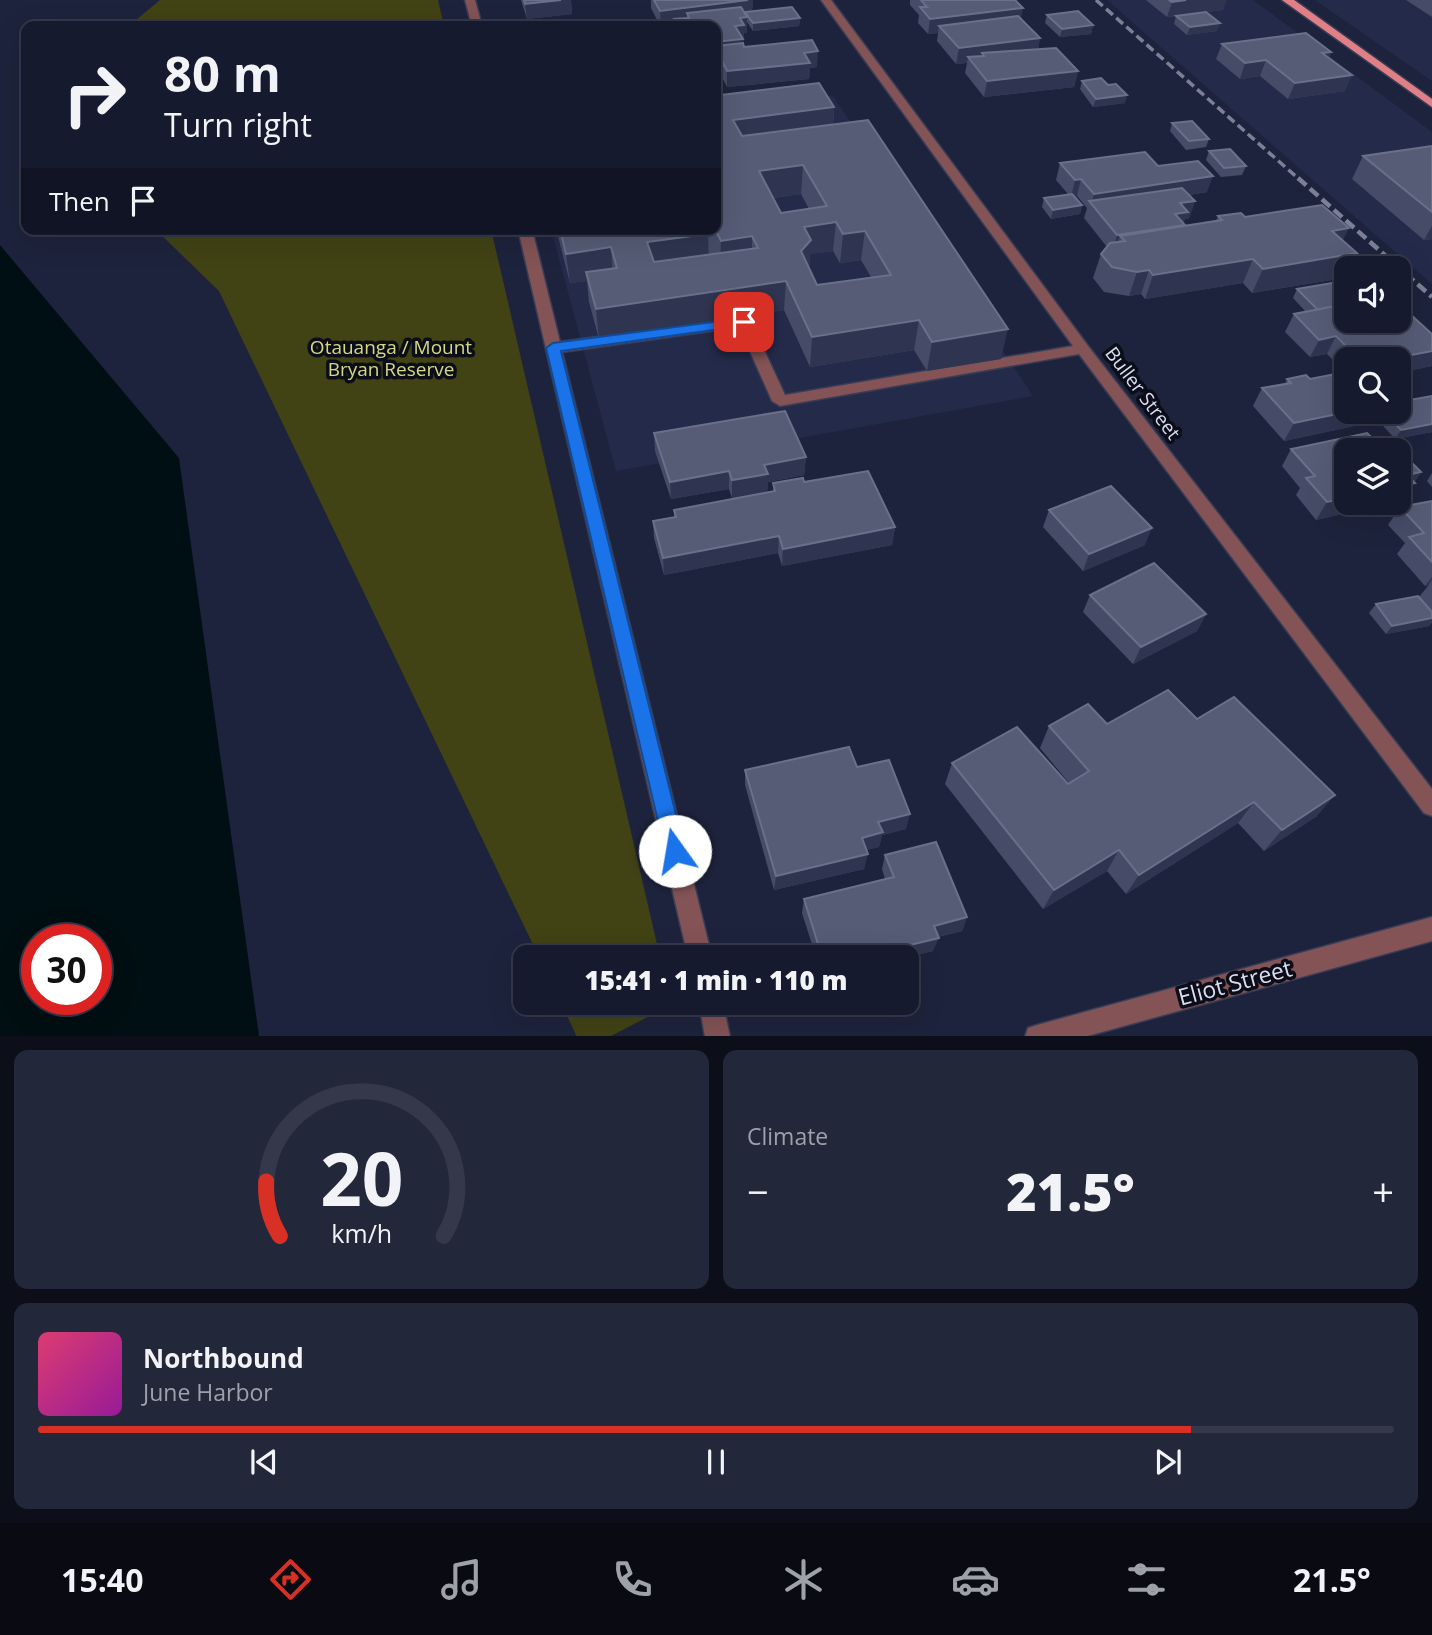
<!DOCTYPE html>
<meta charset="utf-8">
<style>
:root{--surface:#161a2e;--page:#23273a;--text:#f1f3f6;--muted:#9ea1aa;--line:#35384a;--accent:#d93025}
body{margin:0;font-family:"Open Sans",sans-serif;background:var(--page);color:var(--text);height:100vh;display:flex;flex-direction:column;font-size:26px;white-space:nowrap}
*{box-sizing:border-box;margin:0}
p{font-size:23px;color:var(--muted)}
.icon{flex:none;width:38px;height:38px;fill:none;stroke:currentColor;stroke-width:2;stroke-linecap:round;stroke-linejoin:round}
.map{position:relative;height:1036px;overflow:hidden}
.sheet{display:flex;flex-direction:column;gap:14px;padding:14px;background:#0c0e19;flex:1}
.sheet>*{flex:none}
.top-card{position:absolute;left:21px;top:21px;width:700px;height:214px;border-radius:14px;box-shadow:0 7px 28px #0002,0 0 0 2px var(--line);background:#161a2e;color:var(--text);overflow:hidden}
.buttons{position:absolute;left:1334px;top:256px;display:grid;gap:14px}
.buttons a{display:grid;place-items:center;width:77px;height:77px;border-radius:14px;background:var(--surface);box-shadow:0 7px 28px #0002,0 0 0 2px var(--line);font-size:35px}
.speed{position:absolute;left:21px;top:924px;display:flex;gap:14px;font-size:35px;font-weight:700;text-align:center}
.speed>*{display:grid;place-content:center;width:91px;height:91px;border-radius:50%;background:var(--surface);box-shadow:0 7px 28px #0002,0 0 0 2px var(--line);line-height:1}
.speed .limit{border:10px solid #d22;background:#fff;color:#111}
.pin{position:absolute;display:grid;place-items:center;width:60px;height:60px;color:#fff;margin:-30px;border-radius:14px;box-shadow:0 4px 10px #0006}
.me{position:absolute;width:77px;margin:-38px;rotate:347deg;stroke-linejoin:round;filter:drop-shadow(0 0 5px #0008)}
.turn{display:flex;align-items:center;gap:24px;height:147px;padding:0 28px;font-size:32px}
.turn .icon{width:91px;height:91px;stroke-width:2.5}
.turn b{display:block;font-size:49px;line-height:60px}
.then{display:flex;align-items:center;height:66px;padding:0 28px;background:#0003;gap:14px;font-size:26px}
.big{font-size:52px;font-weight:800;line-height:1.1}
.sheet .tile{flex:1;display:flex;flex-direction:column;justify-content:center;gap:10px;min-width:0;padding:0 24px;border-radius:14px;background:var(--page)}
.sheet .dial{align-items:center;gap:0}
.dial svg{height:182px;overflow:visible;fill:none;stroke:var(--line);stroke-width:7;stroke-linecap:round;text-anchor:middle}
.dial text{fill:var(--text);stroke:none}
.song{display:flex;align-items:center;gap:21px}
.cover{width:84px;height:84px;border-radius:10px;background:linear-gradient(135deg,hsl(340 70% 55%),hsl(300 70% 35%))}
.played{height:7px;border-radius:4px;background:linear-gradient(90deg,var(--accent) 85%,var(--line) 85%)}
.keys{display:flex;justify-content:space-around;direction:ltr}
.heat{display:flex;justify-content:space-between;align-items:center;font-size:38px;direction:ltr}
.sheet .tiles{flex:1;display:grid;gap:14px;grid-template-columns:1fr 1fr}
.tile:last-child{grid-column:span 2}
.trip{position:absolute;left:513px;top:945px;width:406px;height:70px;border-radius:14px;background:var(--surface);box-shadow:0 7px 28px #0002,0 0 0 2px var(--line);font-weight:800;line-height:70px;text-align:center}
.menu{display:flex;height:112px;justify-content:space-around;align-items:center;background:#090a12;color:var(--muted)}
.menu .icon{width:49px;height:49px}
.menu .current{color:var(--accent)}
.menu b{font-size:32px;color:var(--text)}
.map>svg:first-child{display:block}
.built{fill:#242a4a}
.green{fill:#414315}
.water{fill:#000f13;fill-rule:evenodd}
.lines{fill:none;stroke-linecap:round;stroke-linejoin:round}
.minor-casing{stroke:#383d56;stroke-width:3}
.major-casing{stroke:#383d56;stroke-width:3}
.minor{fill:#835355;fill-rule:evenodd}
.major{fill:#e07f85;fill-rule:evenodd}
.rail-far1{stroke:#7c8096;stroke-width:3.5;stroke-dasharray:9 4.5;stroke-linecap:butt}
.rail{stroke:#7c8096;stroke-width:4.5;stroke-dasharray:11 5;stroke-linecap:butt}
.wall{fill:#464c67;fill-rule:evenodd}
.shaded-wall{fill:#2f3550}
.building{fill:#565c76;stroke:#6a7089;stroke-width:2;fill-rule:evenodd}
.route{fill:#1a73e8;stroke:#114b97;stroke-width:2}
.labels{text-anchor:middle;stroke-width:7;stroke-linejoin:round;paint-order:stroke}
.park-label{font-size:19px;fill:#d4d881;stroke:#0b0d19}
.street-label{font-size:19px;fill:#d9ddef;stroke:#0b0d19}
.near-street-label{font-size:23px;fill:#d9ddef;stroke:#0b0d19}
</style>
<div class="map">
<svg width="1432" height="1037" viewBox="0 0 1432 1037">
<rect width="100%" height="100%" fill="#1e233d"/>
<g class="built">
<polygon points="1107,0 1253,0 1432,132 1432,284"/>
<polygon points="1315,0 1432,0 1432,81"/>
<polygon points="833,96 1033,396 616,471 551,229 716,229 716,111"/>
</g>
<g class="green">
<polygon points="160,0 438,0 444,26 129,26"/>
<polygon points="155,229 491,229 660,957 539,957 219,291"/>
<polygon points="561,1003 670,1003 671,1005 611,1036 577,1037"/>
</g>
<path class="water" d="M 0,245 L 179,458 L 259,1036 L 0,1036 ZM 37,940 L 96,940 L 96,999 L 37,999 Z"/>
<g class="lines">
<defs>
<g id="minor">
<polygon points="465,0 475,0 482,26 472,26"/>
<polygon points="821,0 831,0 1088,346 1432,789 1432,816 1424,813 1079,354 780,406 772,401 739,327 562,352 712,957 688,957 518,229 532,229 560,342 744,317 751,322 785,395 1073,346"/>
<polygon points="1432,917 1432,941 1084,1037 1025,1037 1028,1028 1037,1025"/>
<polygon points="699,1003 723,1003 730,1037 705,1037"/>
</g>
<polygon id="major" points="1282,0 1294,0 1432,99 1432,107"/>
</defs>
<use href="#minor" class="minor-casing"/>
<use href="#major" class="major-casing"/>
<use href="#minor" class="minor"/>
<use href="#major" class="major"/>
<polyline class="rail-far1" points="1096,0 1300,180"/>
<polyline class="rail" points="1298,178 1432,297"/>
</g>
<g class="wall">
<polygon points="521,0 571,0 572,14 527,19"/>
<polygon points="651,0 753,0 752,11 800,18 799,26 753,31 747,22 747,33 744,33 743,43 744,47 817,67 810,68 809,79 727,87 721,75 716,26 675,26 675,25 660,26 651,8"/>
<polygon points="910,0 1015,0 1021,19 1040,38 1038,49 1078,71 1074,87 984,97 965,73 967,63 956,64 937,41 938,33 928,34 918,23 919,15 910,5"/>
<polygon points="1146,0 1226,0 1223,10 1206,12 1217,31 1187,35 1174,24 1176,16 1167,17"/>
<polygon points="1406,0 1432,0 1432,17"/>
<polygon points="1047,15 1093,25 1091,34 1060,37 1045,23"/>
<polygon points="1222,44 1331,52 1329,58 1345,91 1288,99 1260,76 1240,79 1216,59"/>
<polygon points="1082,81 1125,103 1093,107 1080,89"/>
<path d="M 721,95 L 834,107 L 833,125 L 1001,359 L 927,371 L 914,350 L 810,367 L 784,310 L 599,339 L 589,302 L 587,281 L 570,283 L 556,229 L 716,229 ZM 801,194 L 809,209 L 781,213 L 773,198 ZM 833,251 L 840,263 L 861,260 L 871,277 L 817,285 L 809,268 L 810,254 Z"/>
<polygon points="1172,123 1209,139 1206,147 1186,150 1170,131"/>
<polygon points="1432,146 1432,239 1424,240 1352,179 1363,156"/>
<polygon points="1209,151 1246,166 1242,175 1221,177 1206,160"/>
<polygon points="1060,163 1158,166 1207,192 1189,195 1195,201 1189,218 1185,219 1183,223 1184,226 1216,221 1218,216 1245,217 1343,240 1357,253 1349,268 1346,268 1346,275 1344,278 1252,293 1243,283 1145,299 1141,294 1129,296 1104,292 1093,278 1101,254 1107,247 1084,218 1087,208 1077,196 1075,196 1082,205 1080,214 1051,219 1042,207 1044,198 1068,194 1056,180"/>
<polygon points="1297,289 1346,320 1432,334 1432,366 1398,373 1398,359 1346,359 1346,411 1398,411 1432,396 1432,432 1395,439 1376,418 1373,422 1284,441 1253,406 1262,388 1285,384 1287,379 1310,379 1345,372 1327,354 1310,357 1285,332 1294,314 1306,312 1293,298"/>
<polygon points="654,433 806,457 804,475 768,482 767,492 732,498 729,489 671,499 655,451"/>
<polygon points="1367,433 1375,441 1388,439 1421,472 1403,500 1398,501 1398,450 1346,450 1346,502 1394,502 1316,520 1296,495 1300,488 1282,466 1291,449"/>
<polygon points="1432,473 1432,487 1427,481"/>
<polygon points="804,482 895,527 892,545 782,566 778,553 664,575 654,538 653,521 674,517 674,510 773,491 773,483"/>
<polygon points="1432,501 1432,622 1429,626 1386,634 1369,613 1376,604 1419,597 1428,586 1425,586 1397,554 1405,543 1388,525 1400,507"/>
<polygon points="1049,510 1145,545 1083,571 1043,527"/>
<polygon points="1090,595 1206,614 1197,631 1133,664 1083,612"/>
<polygon points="1197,719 1317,816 1264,851 1238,823 1126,894 1107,871 1043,909 945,784 952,763 1068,784 1069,783 1040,748 1049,726"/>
<polygon points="857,767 906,829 882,835 879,847 866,850 864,869 774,890 745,785 745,770"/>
<polygon points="885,855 967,917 962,931 938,937 933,951 906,957 816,957 802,913 804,899 885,879 882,869"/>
</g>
<g class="shaded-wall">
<polygon points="561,0 571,0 572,14 527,19 525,4"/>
<polygon points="748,0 753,0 752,15 745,12 745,16 689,18 687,13 687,23 674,19 675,25 661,26 660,11"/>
<polygon points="1186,0 1226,0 1223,10 1167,17 1172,2"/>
<polygon points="1023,8 1020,23 939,26 938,33 928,34 930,19"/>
<polygon points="747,17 747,33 744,33 743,54 716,57 716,42 735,26 740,18"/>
<polygon points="800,18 799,26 753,31 753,23"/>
<polygon points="1220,23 1217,31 1187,35 1190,27"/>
<polygon points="1093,25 1091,34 1060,37 1062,29"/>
<polygon points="1040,38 1037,54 984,56 982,53 981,61 968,57 967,63 956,64 959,48"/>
<polygon points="818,51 817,67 810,68 809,79 727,87 727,71 804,53"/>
<polygon points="1331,52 1325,68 1322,53"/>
<rect x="716" y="59" width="5" height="16"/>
<polygon points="1266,60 1260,76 1240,79 1245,63"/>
<polygon points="1078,71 1074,87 984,97 987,81"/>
<polygon points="1352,75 1345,91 1288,99 1295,83"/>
<polygon points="1127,95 1125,103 1093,107 1096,99"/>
<polygon points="834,107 832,135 733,148 733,120"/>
<polygon points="803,165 801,194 758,200 759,171"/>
<polygon points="1213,176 1207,192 1096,210 1091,204 1094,194"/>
<polygon points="1081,179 1077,196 1071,197 1075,180"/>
<polygon points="1195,201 1189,218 1185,219 1183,225 1185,225 1178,242 1125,241 1120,236 1115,251 1112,252 1117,235 1180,203"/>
<polygon points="1082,205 1080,214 1051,219 1053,210"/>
<polygon points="836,222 833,251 810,254 809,269 799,280 804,227"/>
<polygon points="1432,226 1432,239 1424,240"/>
<polygon points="1349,228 1337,252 1332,231"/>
<polygon points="865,231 861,260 840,263 843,234"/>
<polygon points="708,234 709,263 649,271 647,242"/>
<polygon points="752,236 752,265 720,270 721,241"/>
<polygon points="611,247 613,277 586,272 587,281 570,283 566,254"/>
<polygon points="1357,253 1349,268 1346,268 1346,275 1344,278 1252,293 1263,269"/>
<polygon points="1253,259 1243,283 1145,299 1153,275"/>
<polygon points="1149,270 1141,294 1129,296 1137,272"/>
<polygon points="786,281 784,310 599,339 596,309"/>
<polygon points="919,320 914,350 810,367 812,337"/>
<polygon points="1008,329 1001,359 927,371 932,342"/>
<polygon points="1336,336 1327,354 1310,357 1319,340"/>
<polygon points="1432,351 1432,366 1398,373 1398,359 1391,359"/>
<polygon points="1352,411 1380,411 1373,422 1284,441 1294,423"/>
<polygon points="1432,424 1432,432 1395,439 1401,430"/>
<polygon points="806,457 804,475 768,482 767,492 732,498 732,480 764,465"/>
<polygon points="729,471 729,489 671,499 670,482"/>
<polygon points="1421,472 1403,500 1398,501 1398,486 1407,475"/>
<polygon points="1346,498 1346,502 1394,502 1316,520 1327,502"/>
<polygon points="895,527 892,545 782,566 783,549"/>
<polygon points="1152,528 1145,545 1083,571 1089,554"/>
<polygon points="779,536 778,553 664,575 663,558"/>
<polygon points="1432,577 1432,580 1428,586 1425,586"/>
<polygon points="1206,614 1197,631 1133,664 1141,647"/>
<polygon points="1432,618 1432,621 1429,626 1386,634 1392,626"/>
<polygon points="1335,795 1317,816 1264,851 1282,830"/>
<polygon points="1254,802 1238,823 1126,894 1139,875"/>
<polygon points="910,814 906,829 882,835 879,847 858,852 862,838 878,822"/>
<polygon points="1119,850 1107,871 1043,909 1054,890"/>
<polygon points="868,854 864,869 774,890 776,876"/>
<polygon points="967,917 962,931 929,939 934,926"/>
<polygon points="939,938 933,951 906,958 860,957"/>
</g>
<g class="building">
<polygon points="524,0 561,0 525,4"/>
<polygon points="654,0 748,0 660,11"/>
<polygon points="921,0 1015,0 1023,8 930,19 920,7 927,7"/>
<polygon points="1169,0 1186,0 1172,2"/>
<polygon points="741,7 747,17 740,18 744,25 735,26 743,39 716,42 716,26 678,26 674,19 689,18 687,13"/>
<polygon points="792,7 800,18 753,23 745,12"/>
<polygon points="1078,11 1093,25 1062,29 1047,15"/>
<polygon points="1206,12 1220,23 1190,27 1176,16"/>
<polygon points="1018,16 1040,38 959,48 939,26"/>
<polygon points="1306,33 1331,52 1322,53 1352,75 1295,83 1266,60 1245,63 1222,44"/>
<polygon points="812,40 818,51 804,53 810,63 727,71 721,59 716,59 716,46 743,43 744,47"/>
<polygon points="1056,48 1078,71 987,81 968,57 984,56 982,53"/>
<polygon points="1101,78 1108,85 1116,84 1127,95 1096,99 1082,81"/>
<path d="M 819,83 L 834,107 L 733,120 L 742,136 L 868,120 L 1008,329 L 932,342 L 919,320 L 812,337 L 786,281 L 596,309 L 586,272 L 617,268 L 611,247 L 566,254 L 560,229 L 707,229 L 708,234 L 647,242 L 654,262 L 758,248 L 752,236 L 721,241 L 715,229 L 716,85 L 721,95 ZM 803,165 L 827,206 L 781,213 L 759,171 ZM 836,222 L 843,234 L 865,231 L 891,275 L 817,285 L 801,251 L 811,240 L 804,227 Z"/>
<polygon points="1192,121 1209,139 1189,141 1172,123"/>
<polygon points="1432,146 1432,212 1363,156"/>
<polygon points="1230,149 1246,166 1224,168 1209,151"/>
<polygon points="1145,152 1158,166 1198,161 1213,176 1094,194 1081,179 1075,180 1060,163"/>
<polygon points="1182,188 1195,201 1180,203 1188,212 1175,214 1185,225 1117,235 1089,201"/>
<polygon points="1072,194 1082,205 1053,210 1044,198"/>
<polygon points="1322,205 1349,228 1332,231 1357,253 1263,269 1253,259 1153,275 1149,270 1137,272 1112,267 1101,254 1110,243 1125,241 1120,236 1222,220 1218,216 1241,213 1245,217"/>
<polygon points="1332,283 1346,296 1346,304 1318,310 1297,289"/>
<polygon points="1398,303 1432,334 1432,351 1391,359 1359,359 1336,336 1319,340 1294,314 1346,304 1346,320 1398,320"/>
<polygon points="1346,372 1346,411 1352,411 1294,423 1262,388 1291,383 1287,379 1306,375 1310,379"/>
<polygon points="1432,396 1432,424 1401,430 1383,411 1398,411 1398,402"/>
<polygon points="785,411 806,457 764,465 768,474 732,480 729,471 670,482 654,433"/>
<polygon points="1367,433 1375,441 1388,439 1421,472 1407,475 1415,483 1398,486 1398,450 1346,450 1346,498 1327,502 1306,478 1315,476 1291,449"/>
<polygon points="868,471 895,527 783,549 779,536 663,558 653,521 676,517 674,510 775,491 773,483 803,478 804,482"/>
<polygon points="1111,486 1152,528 1089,554 1049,510"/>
<polygon points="1432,501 1432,562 1409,537 1424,533 1400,507"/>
<polygon points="1154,563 1206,614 1141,647 1090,595"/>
<polygon points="1418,596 1432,612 1432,618 1392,626 1376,604"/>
<polygon points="1168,690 1197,719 1234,697 1335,795 1282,830 1254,802 1139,875 1119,850 1054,890 952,763 1017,727 1068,784 1089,771 1049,726 1088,704 1107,724"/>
<polygon points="849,747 857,767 889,760 910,814 878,822 883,832 862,838 868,854 776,876 745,770"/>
<polygon points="936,842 967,917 934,926 939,938 860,957 822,957 804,899 894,877 885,855"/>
</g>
<polygon class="route" points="744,318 751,322 749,325 561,351 685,851 682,858 675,861 668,858 665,851 546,348 553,343"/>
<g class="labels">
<g class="park-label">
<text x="391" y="354">Otauanga / Mount<tspan x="391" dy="22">Bryan Reserve</tspan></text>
</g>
<g class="street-label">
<text transform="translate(1143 393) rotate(53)" y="7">Buller Street</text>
</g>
<g class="near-street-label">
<text transform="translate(1235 983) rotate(-15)" y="8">Eliot Street</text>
</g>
</g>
</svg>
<div class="buttons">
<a><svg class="icon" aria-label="sound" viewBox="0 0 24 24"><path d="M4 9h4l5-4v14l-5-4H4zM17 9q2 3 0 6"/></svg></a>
<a><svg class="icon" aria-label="search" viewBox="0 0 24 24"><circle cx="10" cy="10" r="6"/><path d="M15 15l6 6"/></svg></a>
<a><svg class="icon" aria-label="layers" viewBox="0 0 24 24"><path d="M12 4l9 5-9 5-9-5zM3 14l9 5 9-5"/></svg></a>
</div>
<div class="speed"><div class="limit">30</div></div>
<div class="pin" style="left:744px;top:322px;background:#d93025"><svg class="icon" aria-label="arrive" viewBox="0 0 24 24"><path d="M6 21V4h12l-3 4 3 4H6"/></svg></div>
<svg class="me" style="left:675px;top:851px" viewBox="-20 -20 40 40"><circle r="19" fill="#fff"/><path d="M0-13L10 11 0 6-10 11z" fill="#1a73e8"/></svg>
<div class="trip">15:41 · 1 min · 110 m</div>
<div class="top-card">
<div class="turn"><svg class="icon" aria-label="right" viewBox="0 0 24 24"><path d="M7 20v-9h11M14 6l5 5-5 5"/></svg><div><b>80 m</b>Turn right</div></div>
<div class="then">Then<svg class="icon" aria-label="arrive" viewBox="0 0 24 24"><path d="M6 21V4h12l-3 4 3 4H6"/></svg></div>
</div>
</div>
<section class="sheet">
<div class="tiles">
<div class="tile dial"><svg viewBox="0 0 100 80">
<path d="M14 69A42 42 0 1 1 86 69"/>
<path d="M14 69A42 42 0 0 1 8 45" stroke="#d93025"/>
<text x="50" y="56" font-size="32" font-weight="700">20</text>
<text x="50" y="72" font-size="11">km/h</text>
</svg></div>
<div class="tile"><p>Climate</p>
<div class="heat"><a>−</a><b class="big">21.5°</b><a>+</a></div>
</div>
<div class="tile">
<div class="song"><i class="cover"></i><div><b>Northbound</b><p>June Harbor</p></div></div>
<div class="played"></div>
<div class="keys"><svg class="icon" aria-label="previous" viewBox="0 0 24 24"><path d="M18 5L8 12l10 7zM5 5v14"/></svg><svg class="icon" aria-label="pause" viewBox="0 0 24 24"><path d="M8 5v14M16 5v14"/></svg><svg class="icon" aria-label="next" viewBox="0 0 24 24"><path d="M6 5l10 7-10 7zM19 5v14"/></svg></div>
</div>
</div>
</section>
<nav class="menu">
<b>15:40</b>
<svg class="icon current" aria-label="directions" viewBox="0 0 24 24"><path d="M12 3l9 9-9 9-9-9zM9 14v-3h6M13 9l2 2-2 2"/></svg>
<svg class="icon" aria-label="music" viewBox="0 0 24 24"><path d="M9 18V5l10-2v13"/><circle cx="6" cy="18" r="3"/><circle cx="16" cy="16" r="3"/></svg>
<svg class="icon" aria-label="phone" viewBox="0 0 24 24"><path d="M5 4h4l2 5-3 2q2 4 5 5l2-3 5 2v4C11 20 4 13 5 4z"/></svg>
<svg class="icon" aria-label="climate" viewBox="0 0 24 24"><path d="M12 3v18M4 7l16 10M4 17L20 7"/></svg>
<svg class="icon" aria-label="car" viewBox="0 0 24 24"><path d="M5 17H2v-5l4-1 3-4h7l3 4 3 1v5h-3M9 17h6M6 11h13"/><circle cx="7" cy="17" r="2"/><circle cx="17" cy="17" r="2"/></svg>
<svg class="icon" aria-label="filters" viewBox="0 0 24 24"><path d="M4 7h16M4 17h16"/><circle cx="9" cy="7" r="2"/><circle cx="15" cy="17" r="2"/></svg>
<b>21.5°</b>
</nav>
